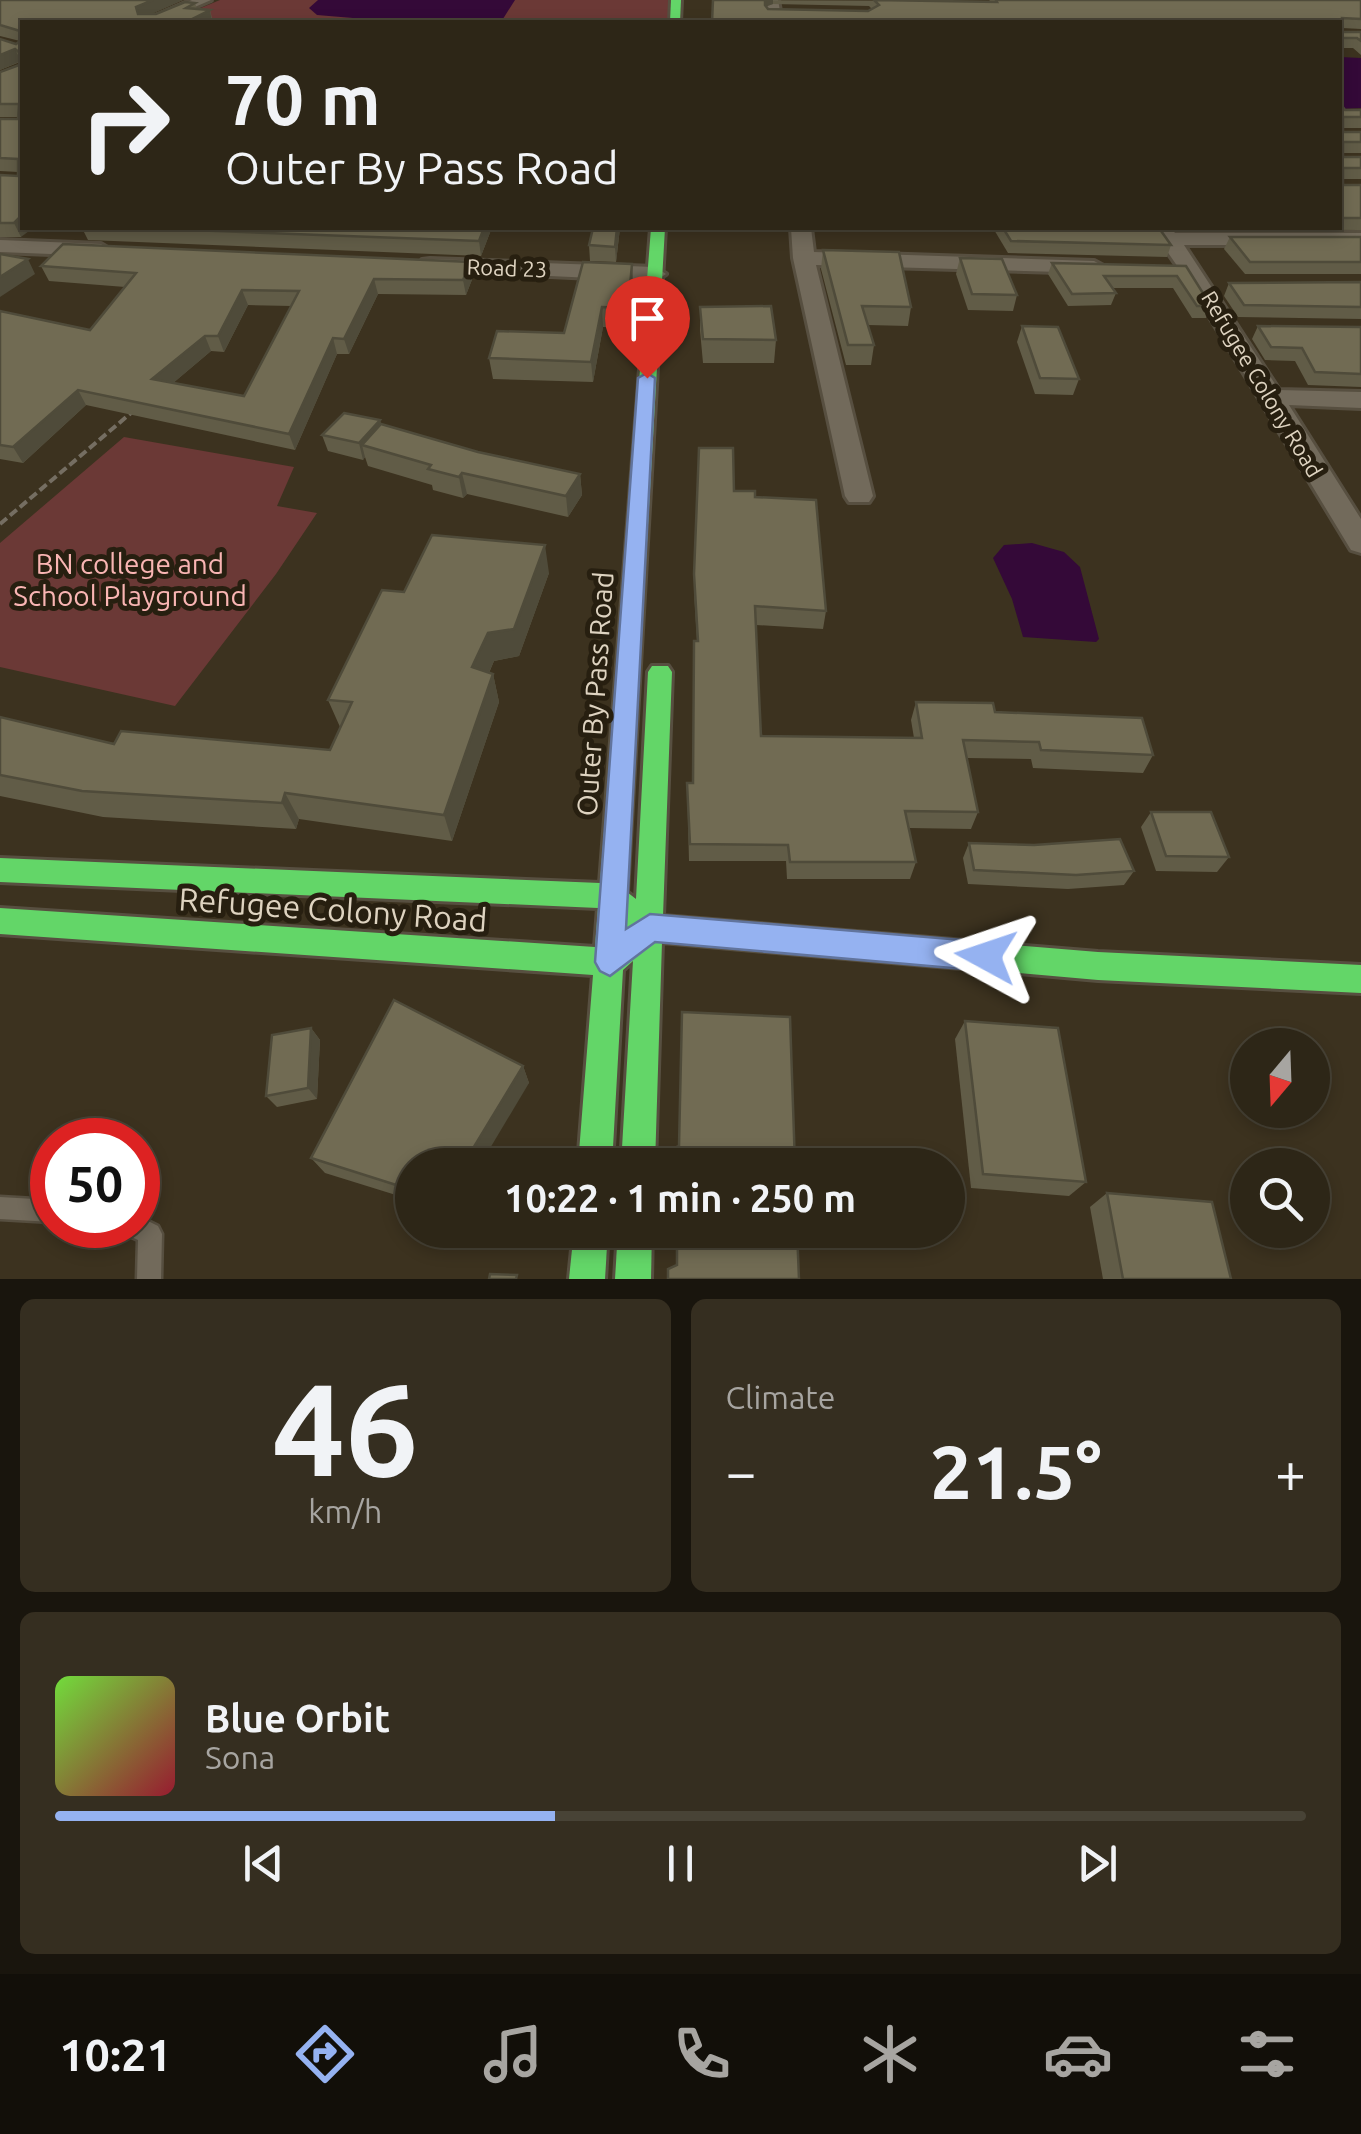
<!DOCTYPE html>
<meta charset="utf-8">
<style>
:root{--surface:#2d2617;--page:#352e20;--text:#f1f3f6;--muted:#a7a5a1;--line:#484336;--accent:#95b2f1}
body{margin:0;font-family:Ubuntu,sans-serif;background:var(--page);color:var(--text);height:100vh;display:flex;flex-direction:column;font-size:38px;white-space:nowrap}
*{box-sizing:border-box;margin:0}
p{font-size:32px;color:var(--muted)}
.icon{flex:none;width:55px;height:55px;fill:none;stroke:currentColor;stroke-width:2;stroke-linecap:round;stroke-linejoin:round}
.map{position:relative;height:1279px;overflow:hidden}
.side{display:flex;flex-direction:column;gap:20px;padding:20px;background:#19150d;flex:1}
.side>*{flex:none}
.top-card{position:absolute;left:20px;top:20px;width:1322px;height:210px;border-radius:0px;box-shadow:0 5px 15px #0003,0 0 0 2px var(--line);background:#2d2617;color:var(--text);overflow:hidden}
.needle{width:65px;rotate:199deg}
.tools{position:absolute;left:1230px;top:1028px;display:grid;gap:20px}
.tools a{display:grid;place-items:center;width:100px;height:100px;border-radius:50%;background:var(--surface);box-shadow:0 5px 15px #0003,0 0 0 2px var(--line);font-size:50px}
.speed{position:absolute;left:30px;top:1118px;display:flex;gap:20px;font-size:50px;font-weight:700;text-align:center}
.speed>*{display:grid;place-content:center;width:130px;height:130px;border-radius:50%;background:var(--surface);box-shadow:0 5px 15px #0003,0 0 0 2px var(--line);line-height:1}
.speed .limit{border:15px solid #d22;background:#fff;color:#111}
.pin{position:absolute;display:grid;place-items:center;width:85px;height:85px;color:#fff;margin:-102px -42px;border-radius:50% 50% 50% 0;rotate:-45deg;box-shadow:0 0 10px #0007}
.pin .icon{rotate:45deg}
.me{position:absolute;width:110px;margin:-55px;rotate:275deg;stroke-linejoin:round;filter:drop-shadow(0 0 8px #0008)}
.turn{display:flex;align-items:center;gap:35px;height:210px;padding:0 40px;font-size:45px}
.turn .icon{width:130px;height:130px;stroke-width:2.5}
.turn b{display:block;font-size:70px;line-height:85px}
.big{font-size:75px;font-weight:700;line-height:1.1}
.side .card{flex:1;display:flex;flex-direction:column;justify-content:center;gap:15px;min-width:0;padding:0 35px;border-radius:15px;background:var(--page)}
.side .dial{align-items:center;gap:0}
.dial b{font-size:130px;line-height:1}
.song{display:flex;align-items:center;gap:30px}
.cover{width:120px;height:120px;border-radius:15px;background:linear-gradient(135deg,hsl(100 70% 55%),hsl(350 70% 35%))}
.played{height:10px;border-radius:5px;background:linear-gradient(90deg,var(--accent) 40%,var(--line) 40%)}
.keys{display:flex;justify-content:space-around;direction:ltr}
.heat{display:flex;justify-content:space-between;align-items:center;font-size:55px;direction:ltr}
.side .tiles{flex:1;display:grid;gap:20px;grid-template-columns:1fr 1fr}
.card:last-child{grid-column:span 2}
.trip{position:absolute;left:395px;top:1148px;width:570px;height:100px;border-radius:50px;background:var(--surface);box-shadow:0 5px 15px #0003,0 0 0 2px var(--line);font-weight:700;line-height:100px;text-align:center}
.tab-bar{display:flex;height:160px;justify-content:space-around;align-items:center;background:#120f09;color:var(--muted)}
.tab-bar .icon{width:70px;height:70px}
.tab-bar .on{color:var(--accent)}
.tab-bar b{font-size:45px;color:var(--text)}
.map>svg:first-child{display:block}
.green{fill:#6b3936}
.water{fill:#340938}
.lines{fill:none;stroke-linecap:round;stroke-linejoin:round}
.lane-casing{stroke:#574f40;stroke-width:5}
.street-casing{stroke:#574f40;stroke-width:6}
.fast-casing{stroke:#574f40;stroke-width:6}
.path{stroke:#756e62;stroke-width:4;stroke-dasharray:9 4;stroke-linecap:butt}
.lane{fill:#726a5b;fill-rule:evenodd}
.street{fill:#726a5b;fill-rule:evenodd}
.fast{fill:#63d668;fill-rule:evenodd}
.wall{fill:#615c47;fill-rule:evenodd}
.shaded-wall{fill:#4f4b3a}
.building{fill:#716b53;stroke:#4f4b3a;stroke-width:2.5;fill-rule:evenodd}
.route{fill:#95b2f1;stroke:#61749d;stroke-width:2.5}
.labels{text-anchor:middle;stroke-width:10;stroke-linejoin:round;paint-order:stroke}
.far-street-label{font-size:22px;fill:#ded3c0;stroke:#271f10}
.park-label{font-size:28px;fill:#f9b5b3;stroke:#271f10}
.street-label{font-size:28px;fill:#ded3c0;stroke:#271f10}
.near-street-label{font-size:32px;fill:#ded3c0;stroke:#271f10}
</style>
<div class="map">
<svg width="1361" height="1279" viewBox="0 0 1361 1279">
<rect width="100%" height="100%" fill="#3c321f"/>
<g class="green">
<polygon points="220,0 673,0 671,22 167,22"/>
<polygon points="124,437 294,467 277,506 317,513 276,574 175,706 0,667 0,543"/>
</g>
<g class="water">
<polygon points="318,0 515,0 501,22 401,22 317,15 309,8"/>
<polygon points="1340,57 1361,58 1361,108 1340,109"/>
<polygon points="1032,543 1064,552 1080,567 1099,639 1096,642 1023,637 1012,599 993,558 1004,545"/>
</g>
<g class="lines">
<defs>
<g id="lane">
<polygon points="0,1197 52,1200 52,1222 0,1219"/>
<polygon points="138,1216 158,1226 162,1234 161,1279 137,1279 138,1240 123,1233 119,1225 138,1225"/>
</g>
<g id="street">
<polygon points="192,0 211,0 160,22 142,22"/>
<polygon points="764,0 778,0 782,22 768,22"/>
<polygon points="791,228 811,228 814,252 1094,261 1105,267 1094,273 816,265 873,496 869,502 849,502 845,496 793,258"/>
<polygon points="1151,228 1171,228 1175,233 1361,233 1361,245 1184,245 1279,390 1361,392 1361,408 1289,405 1361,519 1361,553 1351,550 1191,286"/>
<polygon points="0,240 101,244 111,250 101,256 0,252"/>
<polygon points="430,259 655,267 666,274 655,281 422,270 419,265 422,260"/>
</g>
<g id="fast">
<polygon points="671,0 681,0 680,22 670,22"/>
<polygon points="651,228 665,228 627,892 636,899 648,672 652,666 668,666 672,672 663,916 1098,952 1361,965 1361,993 1098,980 662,942 655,1165 621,1165 633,961 623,970 612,1165 578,1165 593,975 0,934 0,908 595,947 598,908 0,882 0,858 600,883"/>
<polygon points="574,1230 608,1230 605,1279 569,1279"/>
<polygon points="618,1230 652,1230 651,1279 615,1279"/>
</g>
</defs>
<use href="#lane" class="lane-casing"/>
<use href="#street" class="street-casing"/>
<use href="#fast" class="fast-casing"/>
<polyline class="path" points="0,524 131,413"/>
<use href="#lane" class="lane"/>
<use href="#street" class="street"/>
<use href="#fast" class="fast"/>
</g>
<g class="wall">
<polygon points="0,0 183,0 151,14 195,3 197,9 210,10 213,22 22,22 21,237 0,237 0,175 18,176 18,172 0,171 0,119 18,119 18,117 0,117 0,72 19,65 20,62 0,70 0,39 16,44 20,41 0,36"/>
<path d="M 713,0 L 990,1 L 989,0 L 1361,0 L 1361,29 L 1342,28 L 1342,32 L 1361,32 L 1361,55 L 1353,48 L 1340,48 L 1340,22 L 712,22 ZM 773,4 L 869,6 L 872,9 L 868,11 L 768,9 L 766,6 Z"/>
<polygon points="1340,103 1345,110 1361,110 1361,128 1343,128 1343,132 1361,132 1361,153 1343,153 1343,157 1361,157 1361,179 1343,179 1343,185 1361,185 1361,230 1209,229 1208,228 1340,228"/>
<polygon points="82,228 550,228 549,231 491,230 481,256 88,240"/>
<polygon points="593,228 620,228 616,262 590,261 589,245"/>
<polygon points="993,228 1159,228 1171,245 1167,257 1008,253"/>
<polygon points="1230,237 1361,237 1361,274 1245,274 1224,249"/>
<polygon points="823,250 911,307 908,326 868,325 874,345 871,365 846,365 821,269"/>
<polygon points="960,258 1017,295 1013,311 968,310 956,274"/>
<path d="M 471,262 L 473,277 L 466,295 L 378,294 L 349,354 L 337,354 L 295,450 L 86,405 L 23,463 L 0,459 L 0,311 L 90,330 L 125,287 L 49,281 L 41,266 ZM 248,305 L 292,306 L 244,396 L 173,383 L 211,351 L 224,352 Z"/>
<polygon points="1052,263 1186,266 1211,306 1206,318 1192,318 1173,288 1112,288 1116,293 1111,305 1068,306 1048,274"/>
<polygon points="1361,282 1361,319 1238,317 1224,296 1229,283"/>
<polygon points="633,284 629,328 603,327 593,382 493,379 489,358 564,333"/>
<polygon points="700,307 776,340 774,363 703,363 700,330"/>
<polygon points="1022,326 1079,379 1073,395 1035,394 1017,342"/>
<polygon points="1258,326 1361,327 1361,387 1308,385 1295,361 1265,360 1252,339"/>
<polygon points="380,420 381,425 478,452 580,474 582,495 568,517 467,494 463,498 433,490 432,485 368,466 365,457 363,460 328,451 322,435"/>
<polygon points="699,448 734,491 755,497 826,611 823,629 756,625 761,736 914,738 911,720 916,702 995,712 1153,755 1143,773 1033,768 1031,759 967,758 978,812 971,829 909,828 916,862 910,879 787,879 786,861 689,861 687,783 693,783 697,641 694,592"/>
<polygon points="549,573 519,656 494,661 489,673 493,674 499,702 452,841 299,819 296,829 103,817 0,796 0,717 114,744 330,750 340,727 328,700 404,592"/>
<polygon points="1151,812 1229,857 1217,872 1156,871 1141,827"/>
<polygon points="969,843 1134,871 1124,885 1068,889 968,884 963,858"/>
<polygon points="965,1021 1086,1182 1069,1196 971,1188 955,1039"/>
<polygon points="311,1028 320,1040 317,1099 277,1107 266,1096"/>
<polygon points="523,1066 529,1083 412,1165 412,1200 325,1173 311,1158"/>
<polygon points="1107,1193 1231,1279 1103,1279 1090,1207"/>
</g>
<g class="shaded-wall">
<polygon points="153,0 183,0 140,19 141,22 136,7"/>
<polygon points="765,0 773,0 773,4 765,7"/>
<polygon points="210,10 212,22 186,22"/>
<polygon points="15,49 21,61 0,70 0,55"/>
<polygon points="22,215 22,228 33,228 21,237 14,223"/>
<polygon points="484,228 491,228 491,230 481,256 479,241"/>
<polygon points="617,228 620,228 616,262 615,247"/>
<polygon points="28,259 35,274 0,297 0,277"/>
<polygon points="471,262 473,277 466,295 463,280"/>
<polygon points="632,264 633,284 629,328 628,308"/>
<polygon points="374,279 378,294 349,354 344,339"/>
<polygon points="242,290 248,305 224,352 218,336"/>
<polygon points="602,307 603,327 593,382 591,362"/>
<polygon points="205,336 211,351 159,395 152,379"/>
<polygon points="333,338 337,354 295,450 289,434"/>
<polygon points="78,390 86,405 23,463 13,447"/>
<polygon points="380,420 384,437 362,445 365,457 363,460 359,443"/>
<polygon points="462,473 467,494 463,498 459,477"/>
<polygon points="580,474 582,495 568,517 566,496"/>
<polygon points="545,545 549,573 519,656 494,661 479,695 472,667 488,633"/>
<polygon points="493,674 499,702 452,841 444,815"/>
<polygon points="285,793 299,819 296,829 282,803"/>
<polygon points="311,1028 320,1040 317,1099 308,1088"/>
<polygon points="523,1066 529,1083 480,1165 463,1165"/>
</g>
<g class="building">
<polygon points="0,0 153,0 136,7 138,14 156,14 185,2 195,3 186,8 210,10 186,22 22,22 22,215 14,223 0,223 0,175 18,176 18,159 0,158 0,119 18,119 19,104 0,104 0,72 19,65 20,53 15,49 0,55 0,39 16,44 20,41 20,31 0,25"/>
<polygon points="713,0 765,0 765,5 768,9 868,11 879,5 874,0 997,2 996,0 1361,0 1361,19 1342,18 1342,32 1361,32 1361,41 1357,38 1340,38 1340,22 712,22"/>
<polygon points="1340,103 1345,110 1361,110 1361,117 1343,117 1343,132 1361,132 1361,142 1343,142 1343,157 1361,157 1361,168 1343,168 1343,185 1361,185 1361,218 1340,218"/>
<polygon points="137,228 484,228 479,241"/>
<polygon points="593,228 617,228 615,247 589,245"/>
<polygon points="1003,228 1159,228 1171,245 1011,241"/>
<polygon points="1230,237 1361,237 1361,262 1250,262"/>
<path d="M 63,244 L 471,262 L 463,280 L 374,279 L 344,339 L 333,338 L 289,434 L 78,390 L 13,447 L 0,445 L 0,311 L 90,330 L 136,273 L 41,266 ZM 242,290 L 299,291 L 244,396 L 152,379 L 205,336 L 218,336 Z"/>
<polygon points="823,250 899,252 911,307 862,306 874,345 848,345"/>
<polygon points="0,254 28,259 0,277"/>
<polygon points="960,258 1002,259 1017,295 972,294"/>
<polygon points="583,262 632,264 628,308 602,307 591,362 489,358 497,331 564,333"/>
<polygon points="1052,263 1186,266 1211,306 1197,306 1177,276 1104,276 1116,293 1072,294"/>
<polygon points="1361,282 1361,307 1244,305 1229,283"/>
<polygon points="771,306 776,340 703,339 700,307"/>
<polygon points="1022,326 1058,327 1079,379 1040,378"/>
<polygon points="1258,326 1361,327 1361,374 1315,372 1302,348 1271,347"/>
<polygon points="344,413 380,420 359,443 322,435"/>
<polygon points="381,424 478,452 580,474 566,496 462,473 459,477 428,469 431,465 362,445"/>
<polygon points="699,448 733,448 734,491 755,491 755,497 816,500 826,611 755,606 761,736 922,738 916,702 993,703 995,712 1142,718 1153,755 1041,750 1039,742 963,740 978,812 905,811 916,862 790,862 788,845 690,844 687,783 693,783 694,641 698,641 694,574"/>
<polygon points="432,535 545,545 514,629 488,633 472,667 493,674 444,815 285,793 282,803 82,791 0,775 0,717 114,744 121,731 330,750 352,702 328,700 382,590 404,592"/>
<polygon points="1151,812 1211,812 1229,857 1166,856"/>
<polygon points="1120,839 1134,871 1076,875 974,870 969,843 1034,845"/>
<polygon points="394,1000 523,1066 463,1165 412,1165 412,1190 311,1158"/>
<polygon points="682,1012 790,1017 795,1165 672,1165 672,1149 679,1146"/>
<polygon points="965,1021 1058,1028 1086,1182 983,1174"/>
<polygon points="311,1028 308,1088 266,1096 272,1035"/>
<polygon points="1107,1193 1212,1202 1231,1279 1123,1279"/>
<polygon points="677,1230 797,1230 799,1279 668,1279 668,1269 677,1265"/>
<polygon points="490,1274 517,1275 516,1279 489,1279"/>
</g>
<polygon class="route" points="647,373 655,378 626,929 650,914 986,942 996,947 1001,956 996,966 986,971 655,942 610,976 600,971 595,962 638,378"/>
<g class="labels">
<g class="far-street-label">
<text transform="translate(507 268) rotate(2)" y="8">Road 23</text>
<text transform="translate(1262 384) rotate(59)" y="8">Refugee Colony Road</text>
</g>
<g class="park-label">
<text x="130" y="574">BN college and<tspan x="130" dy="32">School Playground</tspan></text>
</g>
<g class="street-label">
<text transform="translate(595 694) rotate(-86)" y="10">Outer By Pass Road</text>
</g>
<g class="near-street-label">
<text transform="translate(333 910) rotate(4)" y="11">Refugee Colony Road</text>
</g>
</g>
</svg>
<div class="tools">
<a><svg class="needle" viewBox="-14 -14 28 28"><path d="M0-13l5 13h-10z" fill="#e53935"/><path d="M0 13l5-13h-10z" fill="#a7a5a1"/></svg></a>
<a><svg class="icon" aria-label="search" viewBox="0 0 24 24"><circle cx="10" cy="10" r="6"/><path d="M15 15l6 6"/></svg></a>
</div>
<div class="speed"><div class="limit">50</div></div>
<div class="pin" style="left:647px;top:378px;background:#d93025"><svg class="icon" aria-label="arrive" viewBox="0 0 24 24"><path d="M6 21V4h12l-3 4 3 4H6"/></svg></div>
<svg class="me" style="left:986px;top:956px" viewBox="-20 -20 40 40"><path d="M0-17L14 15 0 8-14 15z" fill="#95b2f1" stroke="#fff" stroke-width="4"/></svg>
<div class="trip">10:22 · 1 min · 250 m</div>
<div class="top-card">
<div class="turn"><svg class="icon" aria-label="right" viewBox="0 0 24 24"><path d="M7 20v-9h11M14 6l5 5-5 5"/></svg><div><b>70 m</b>Outer By Pass Road</div></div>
</div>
</div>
<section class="side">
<div class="tiles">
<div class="card dial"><b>46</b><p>km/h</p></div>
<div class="card"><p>Climate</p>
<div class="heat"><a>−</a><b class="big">21.5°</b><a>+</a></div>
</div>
<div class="card">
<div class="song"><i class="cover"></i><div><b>Blue Orbit</b><p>Sona</p></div></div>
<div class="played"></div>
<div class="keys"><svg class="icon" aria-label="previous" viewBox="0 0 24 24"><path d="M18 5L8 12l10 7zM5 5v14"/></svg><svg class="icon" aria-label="pause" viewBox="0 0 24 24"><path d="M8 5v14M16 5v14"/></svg><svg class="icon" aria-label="next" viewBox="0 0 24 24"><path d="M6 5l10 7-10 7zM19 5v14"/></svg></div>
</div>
</div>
</section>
<nav class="tab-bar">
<b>10:21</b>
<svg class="icon on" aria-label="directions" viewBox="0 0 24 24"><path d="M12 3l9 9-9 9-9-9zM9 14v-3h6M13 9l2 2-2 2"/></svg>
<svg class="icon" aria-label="music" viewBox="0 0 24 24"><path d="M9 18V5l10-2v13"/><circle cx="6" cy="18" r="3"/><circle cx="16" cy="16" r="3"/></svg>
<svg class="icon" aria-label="phone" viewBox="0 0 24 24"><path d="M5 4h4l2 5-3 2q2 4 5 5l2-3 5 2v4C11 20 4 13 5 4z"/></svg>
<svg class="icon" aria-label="climate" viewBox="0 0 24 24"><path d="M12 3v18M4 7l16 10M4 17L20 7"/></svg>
<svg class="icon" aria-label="car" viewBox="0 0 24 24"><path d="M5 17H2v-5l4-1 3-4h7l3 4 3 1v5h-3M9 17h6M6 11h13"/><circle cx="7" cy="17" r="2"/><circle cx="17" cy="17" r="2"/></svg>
<svg class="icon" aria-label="filters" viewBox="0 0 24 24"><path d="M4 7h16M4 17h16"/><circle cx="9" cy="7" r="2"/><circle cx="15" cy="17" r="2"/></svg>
</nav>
